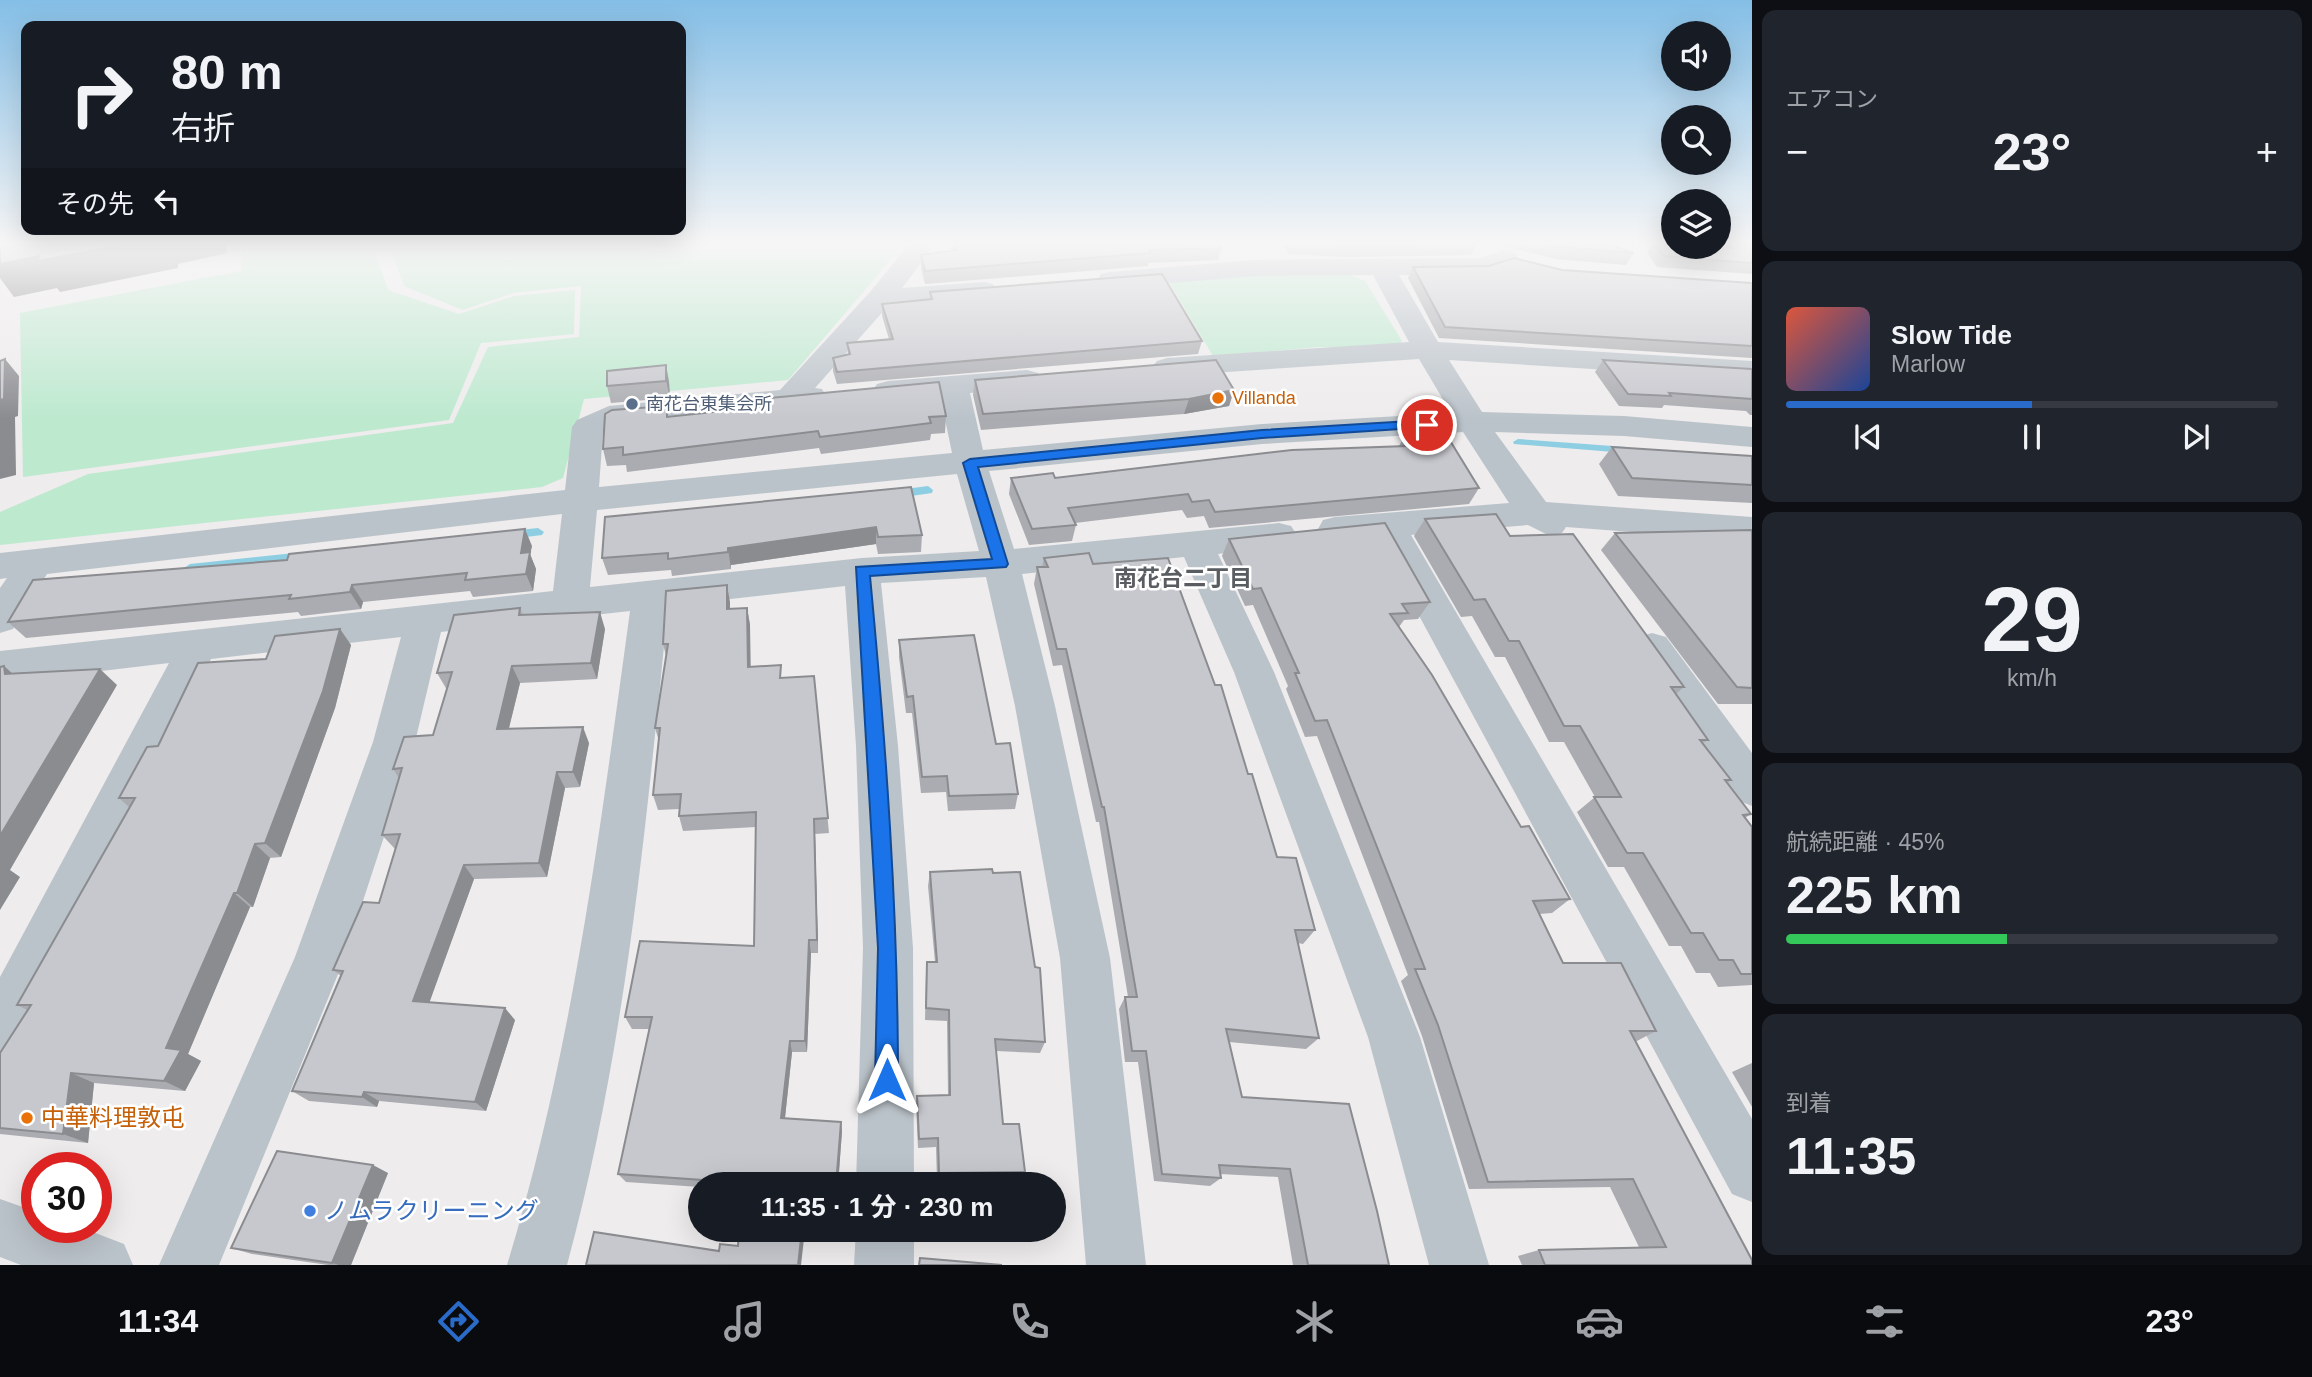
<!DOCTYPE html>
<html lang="ja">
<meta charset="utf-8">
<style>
:root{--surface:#171b24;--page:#20242c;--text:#f1f3f6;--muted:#9ea1a6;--line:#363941;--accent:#2a6bca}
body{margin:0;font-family:Helvetica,"Noto Sans JP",sans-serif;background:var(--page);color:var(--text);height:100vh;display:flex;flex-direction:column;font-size:26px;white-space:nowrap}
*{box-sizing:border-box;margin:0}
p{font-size:23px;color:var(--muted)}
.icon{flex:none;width:38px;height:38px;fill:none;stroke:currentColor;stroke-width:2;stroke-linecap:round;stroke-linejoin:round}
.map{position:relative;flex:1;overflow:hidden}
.drawer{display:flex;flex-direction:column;gap:10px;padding:10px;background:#0d0f14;width:560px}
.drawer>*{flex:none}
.hud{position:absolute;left:21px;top:21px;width:665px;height:214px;border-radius:14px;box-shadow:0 7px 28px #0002;background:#171b24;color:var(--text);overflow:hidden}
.tools{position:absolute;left:1661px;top:21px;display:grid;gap:14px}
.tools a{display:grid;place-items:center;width:70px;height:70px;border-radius:50%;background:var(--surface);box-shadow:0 7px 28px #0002;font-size:35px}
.speed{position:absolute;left:21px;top:1152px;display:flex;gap:14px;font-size:35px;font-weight:700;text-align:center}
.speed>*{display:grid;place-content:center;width:91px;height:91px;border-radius:50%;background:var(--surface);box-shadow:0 7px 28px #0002;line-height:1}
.speed .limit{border:10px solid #d22;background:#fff;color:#111}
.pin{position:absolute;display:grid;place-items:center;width:60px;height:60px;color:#fff;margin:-30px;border:4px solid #fff;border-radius:50%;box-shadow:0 2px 7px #0007}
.me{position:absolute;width:77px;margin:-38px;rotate:0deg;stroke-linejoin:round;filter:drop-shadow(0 0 5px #0008)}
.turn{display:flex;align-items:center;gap:24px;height:147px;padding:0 35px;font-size:32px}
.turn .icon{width:91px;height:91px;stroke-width:2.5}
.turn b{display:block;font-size:49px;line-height:60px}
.then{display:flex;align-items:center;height:66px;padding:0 35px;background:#0003;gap:14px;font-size:26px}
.big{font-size:52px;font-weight:700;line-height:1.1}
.drawer .widget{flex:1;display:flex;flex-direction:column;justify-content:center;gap:10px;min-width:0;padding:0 24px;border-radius:14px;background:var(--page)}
.drawer .dial{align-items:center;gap:0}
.dial b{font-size:91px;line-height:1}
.song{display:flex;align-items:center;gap:21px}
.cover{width:84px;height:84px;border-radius:10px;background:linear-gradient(135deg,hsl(10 70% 55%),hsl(220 70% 35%))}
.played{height:7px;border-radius:4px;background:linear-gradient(90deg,var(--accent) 50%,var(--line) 50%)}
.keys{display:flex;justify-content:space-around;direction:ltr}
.heat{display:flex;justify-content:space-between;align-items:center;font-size:38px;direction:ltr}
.charge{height:10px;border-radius:5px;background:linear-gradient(90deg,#34c759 45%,var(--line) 0)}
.trip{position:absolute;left:688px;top:1172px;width:378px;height:70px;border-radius:35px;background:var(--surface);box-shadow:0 7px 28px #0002;font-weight:700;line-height:70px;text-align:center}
.dock{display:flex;height:112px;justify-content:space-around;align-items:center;background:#090b0e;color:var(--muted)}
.dock .icon{width:49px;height:49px}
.dock .selected{color:var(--accent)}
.dock b{font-size:32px;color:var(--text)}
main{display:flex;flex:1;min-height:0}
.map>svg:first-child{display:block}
.green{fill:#bde9cf}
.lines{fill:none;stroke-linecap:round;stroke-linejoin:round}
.stream{fill:#8ecee2;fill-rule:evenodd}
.minor{fill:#bbc3ca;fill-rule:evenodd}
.wall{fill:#abacb1}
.shaded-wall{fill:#8b8c90}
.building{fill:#c7c8ce;stroke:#8b8c90;stroke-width:2}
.route{fill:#1a73e8;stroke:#114b97;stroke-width:2}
.food-dot{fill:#e8710a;stroke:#fff;stroke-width:2.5}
.service-dot{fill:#5c6f8a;stroke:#fff;stroke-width:2.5}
.shop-dot{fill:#3f7fe0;stroke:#fff;stroke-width:2.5}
.labels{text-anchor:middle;stroke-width:5;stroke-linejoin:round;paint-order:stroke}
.far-food-label{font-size:18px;fill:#c56008;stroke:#fff;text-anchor:start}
.far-service-label{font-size:18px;fill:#4e5e75;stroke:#fff;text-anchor:start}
.neighbourhood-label{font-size:23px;font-weight:bold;fill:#595c60;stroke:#fff}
.near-food-label{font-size:24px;fill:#c56008;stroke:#fff;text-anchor:start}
.near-shop-label{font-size:24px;fill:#366cbe;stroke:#fff;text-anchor:start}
</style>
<main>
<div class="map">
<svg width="1752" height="1265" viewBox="0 0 1752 1265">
<rect width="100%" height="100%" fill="#eeecec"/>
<g class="green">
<polygon points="242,242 372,242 388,290 459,314 514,296 575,290 574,334 481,343 449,420 23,477 20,313 241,271"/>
<polygon points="387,242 906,242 788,380 584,399 563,478 542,487 0,545 0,512 88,474 453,423 488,347 579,337 581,286 513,293 463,310 404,286"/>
<polygon points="1259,273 1346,273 1365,281 1402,341 1396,348 1320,347 1213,356 1167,279"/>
</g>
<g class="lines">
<g class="stream">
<polygon points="1518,439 1626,447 1631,450 1626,453 1514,444 1513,442"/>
<polygon points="928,486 933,490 932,493 897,498 892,494 897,490"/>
<polygon points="538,528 544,532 542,535 510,539 504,535 510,531"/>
<polygon points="304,552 310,556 304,560 190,572 184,568 190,564"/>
</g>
<g class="minor">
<path d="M 911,242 L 937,242 L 902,288 L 984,282 L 993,284 L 997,290 L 993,296 L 984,298 L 888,306 L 815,388 L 822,389 L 826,396 L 822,403 L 616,425 L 603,432 L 599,487 L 952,453 L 940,395 L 888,399 L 877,396 L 873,390 L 877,384 L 888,381 L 1027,370 L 1038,373 L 1042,379 L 1038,385 L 970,393 L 983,450 L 1262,424 L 1451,413 L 1419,359 L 1167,376 L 1157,373 L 1152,367 L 1157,361 L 1167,358 L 1409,342 L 1373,275 L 1254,276 L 1110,288 L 1101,286 L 1097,280 L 1101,274 L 1110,272 L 1254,260 L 1480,258 L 1505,250 L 1514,253 L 1518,258 C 1501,282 1427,274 1399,275 L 1438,342 L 1752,361 L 1752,379 L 1449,360 L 1482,412 L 1624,416 L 1752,427 L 1752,447 L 1624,436 L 1495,432 L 1546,502 L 1752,517 L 1752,541 L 1566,527 L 1562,533 L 1550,536 L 1528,525 L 1411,535 L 1752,1119 L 1752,1202 L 1732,1194 L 1377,538 L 1335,541 L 1323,538 L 1318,529 L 1323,520 L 1335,517 L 1509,503 L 1463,432 L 1262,444 L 989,471 L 1014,549 L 1279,523 L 1291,526 L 1297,535 L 1291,544 L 1218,554 L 1274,672 L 1420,1037 L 1489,1265 L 1429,1265 L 1368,1037 L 1234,672 L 1184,557 L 1022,574 L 1055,706 L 1110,958 L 1146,1265 L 1086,1265 L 1060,958 L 1015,706 L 986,577 L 881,583 L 898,746 L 913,948 L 914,1185 L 856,1185 L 863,948 L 856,746 L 845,586 L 668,606 C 646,827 625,1051 567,1265 L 507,1265 C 572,1053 600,830 630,611 L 441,632 L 415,742 L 343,962 L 219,1265 L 159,1265 L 295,957 L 373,742 L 401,637 L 211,659 L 18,1047 L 0,1055 L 0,977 L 169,663 L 0,683 L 0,651 L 553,591 L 562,514 L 47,574 L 13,629 L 0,633 L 0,588 L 7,578 L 0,579 L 0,553 L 565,490 L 572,427 L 577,420 L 609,406 L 780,390 L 870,292 ZM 957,474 L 979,551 L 862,558 L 590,587 L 597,510 Z"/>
<polygon points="1652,633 1666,637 1752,753 1752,806 1737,800 1638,659 1632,648 1638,637"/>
<polygon points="0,1199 37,1212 37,1227 80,1227 124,1244 133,1265 21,1265 0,1257"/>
<polygon points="856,1230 914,1230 914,1265 854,1265"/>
</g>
</g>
<g class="wall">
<polygon points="948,242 1217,242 1221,248 1218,260 1148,263 1148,266 925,284 921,268 921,255 952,251"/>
<polygon points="1282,242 1479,242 1476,242 1477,243 1471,255 1347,257 1288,254"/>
<polygon points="1487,242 1601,242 1634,253 1626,265 1556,259"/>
<polygon points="1654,242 1724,248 1728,243 1752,245 1752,274 1657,267 1647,252"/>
<polygon points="1489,266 1562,270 1752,283 1752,358 1439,338 1408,278 1413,267"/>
<polygon points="930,292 1202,341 1198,354 837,384 833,371 833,358 848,354 847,343 889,339 882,316 882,304 930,299"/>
<polygon points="1603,360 1752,369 1752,415 1750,415 1746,411 1664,405 1662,408 1619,406 1595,372"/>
<polygon points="666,365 669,382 670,398 611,403 607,386"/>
<polygon points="975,380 1234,390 1229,406 1184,414 981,430 973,395"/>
<polygon points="760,399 946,416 945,433 931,434 930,440 821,454 819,448 627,472 626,465 607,466 603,449 669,417 761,407"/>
<polygon points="1403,439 1479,488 1469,504 1209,528 1204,516 1187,518 1182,510 1075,523 1076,525 1072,541 1029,545 1009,494 1011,478 1055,478 1399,446"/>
<polygon points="1612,447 1752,456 1752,503 1618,496 1599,464"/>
<polygon points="911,487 922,535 921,552 878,554 876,544 731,565 731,569 672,576 671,570 608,575 602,558"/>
<polygon points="1425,519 1510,536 1684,687 1676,694 1708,740 1703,743 1731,780 1727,783 1751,814 1745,818 1752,827 1752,985 1718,987 1710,973 1696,973 1681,946 1669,946 1624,867 1608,867 1577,812 1595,797 1564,742 1549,742 1505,657 1495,657 1472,616 1461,617 1414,536"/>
<polygon points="1752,530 1752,704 1718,704 1601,550 1615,533"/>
<polygon points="1229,539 1430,602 1418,619 1404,620 1399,627 1521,827 1570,899 1552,913 1539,914 1563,963 1656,1031 1635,1042 1752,1265 1522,1265 1518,1256 1539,1250 1639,1247 1610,1187 1469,1189 1422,1036 1401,981 1408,975 1317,736 1305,737 1286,689 1288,686 1253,605 1245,606 1222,556"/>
<polygon points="532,546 530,554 536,569 533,591 473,597 470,591 363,602 361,609 301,616 298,612 26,638 8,622"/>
<polygon points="1044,558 1093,564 1248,774 1277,857 1315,930 1303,944 1298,943 1319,1038 1306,1049 1229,1042 1242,1097 1389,1265 1293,1265 1278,1177 1220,1174 1221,1178 1210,1186 1154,1181 1138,1062 1125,1062 1119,1009 1125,997 1128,997 1099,822 1096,822 1062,665 1053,666 1034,584 1037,567 1042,567"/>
<polygon points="730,602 730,609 747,608 750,625 750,667 782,678 814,676 829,833 815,834 818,953 811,953 807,1052 792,1052 785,1118 841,1122 842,1131 838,1185 700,1185 700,1187 626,1182 618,1174 649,1029 632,1029 625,1017 754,946 756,827 683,831 679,816 679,809 658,810 653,795 659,741 655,728 666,656 663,644"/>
<polygon points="520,608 523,615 605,629 597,679 520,683 509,728 589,743 580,787 565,788 547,877 474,879 429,1002 515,1020 486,1111 379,1101 377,1107 309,1101 292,1091 341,976 333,970 379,903 395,849 382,835 399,778 393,769 433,735 447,690 437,673"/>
<polygon points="340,629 351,645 335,708 281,857 270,858 253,907 250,907 188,1054 201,1061 185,1091 94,1083 88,1143 0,1134 0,1053 27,1010 17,1005 129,807 119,798 158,746 266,659"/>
<polygon points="899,640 996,744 1018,794 1015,809 948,811 946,792 921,793 912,713 906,713 899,657"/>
<polygon points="930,872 993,873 1045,1042 1040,1053 996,1051 1003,1124 1025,1172 1020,1179 937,1181 936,1147 918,1148 916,1105 917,1096 948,1095 947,1021 925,1020 926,974 927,962 935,962 928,886"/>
<polygon points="1752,1063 1752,1107 1732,1072"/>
<polygon points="388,1173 351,1265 328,1265 252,1254 231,1248"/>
</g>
<g class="shaded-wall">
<polygon points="138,242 226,242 227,253 178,264 178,268 60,292 57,288 14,297 0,278 0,264 39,256"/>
<polygon points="5,359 19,376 18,416 15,417 16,475 0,479 0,400"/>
<polygon points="666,365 669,382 670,398 666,381"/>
<polygon points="1234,390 1229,406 1184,414 1189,399"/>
<polygon points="876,527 876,544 731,565 731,569 728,548"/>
<polygon points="525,529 532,546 530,554 536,569 533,591 526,574 521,553"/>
<polygon points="352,585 363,602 361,609 350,592"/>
<polygon points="727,585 730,602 730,626 727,609"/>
<polygon points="747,608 750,625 751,683 748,667"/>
<polygon points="600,612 605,629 597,679 591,663"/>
<polygon points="340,629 351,645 335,708 281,857 265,843"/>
<polygon points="4,666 23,683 5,674"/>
<polygon points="512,666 520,683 505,744 497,729"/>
<polygon points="100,669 117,685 10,870 20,877 0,910 0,836"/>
<polygon points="583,727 589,743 580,787 573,772"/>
<polygon points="557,772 565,788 547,877 539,863"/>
<polygon points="814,819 815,834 818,953 817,940"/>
<polygon points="255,844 270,858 253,907 237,893"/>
<polygon points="464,865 474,879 426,1012 413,1001"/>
<polygon points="234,893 250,907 188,1054 201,1061 185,1091 164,1081 166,1048"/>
<polygon points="809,940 811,953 807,1052 805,1041"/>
<polygon points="505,1008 515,1020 486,1111 475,1102"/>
<polygon points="790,1041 792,1052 784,1127 781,1118"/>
<polygon points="71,1073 94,1083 88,1143 63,1134"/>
<polygon points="364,1092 379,1101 377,1107 362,1097"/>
<polygon points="841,1122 842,1131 838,1185 836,1185"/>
<polygon points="373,1165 388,1173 351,1265 339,1265 332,1263"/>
<polygon points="802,1230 805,1230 801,1265 798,1265"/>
</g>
<g class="building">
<polygon points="0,242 138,242 38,261 39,256 0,264"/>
<polygon points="954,242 1217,242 1221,248 1149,250 1150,253 925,271 921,255 957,250"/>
<polygon points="1295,242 1476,242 1477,243 1352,244"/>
<polygon points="1541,242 1601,242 1634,253 1563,247"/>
<polygon points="1654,242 1673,243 1673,247 1713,247 1732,248 1728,243 1752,245 1752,263 1664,256"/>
<polygon points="1514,258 1562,270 1752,283 1752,346 1445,327 1413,267 1489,266"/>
<polygon points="1162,274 1202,341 837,372 833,358 850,354 847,343 893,339 882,304 932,299 930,292"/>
<polygon points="5,359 4,399 0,400 0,458 0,361"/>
<polygon points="1216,360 1234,390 1189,399 983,414 975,380"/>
<polygon points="1603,360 1752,369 1752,399 1669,393 1671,396 1628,394"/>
<polygon points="666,365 666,381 607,386 607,371"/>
<polygon points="939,382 946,416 929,417 931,423 820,437 818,431 623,455 623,447 603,449 605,414 612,410 667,406 667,417 762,407 760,399"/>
<polygon points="1403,439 1449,439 1479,488 1215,512 1209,500 1192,502 1188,494 1068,508 1076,525 1032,529 1011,478 1053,473 1055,478 1292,450 1407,446"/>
<polygon points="1612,447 1752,456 1752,485 1632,478"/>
<polygon points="911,487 922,535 878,537 876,527 728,548 728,552 668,559 668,553 602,558 605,517"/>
<polygon points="1496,514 1510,536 1573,534 1684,687 1671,687 1708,740 1700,740 1731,780 1725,780 1751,814 1743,815 1752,827 1752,974 1741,974 1733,960 1719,960 1703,933 1691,933 1643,853 1627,853 1594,797 1621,797 1580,726 1564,726 1519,641 1509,641 1485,599 1474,600 1425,519"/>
<polygon points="1385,523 1430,602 1402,604 1408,613 1390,614 1432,675 1521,827 1529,826 1570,899 1533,901 1563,963 1621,963 1656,1031 1630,1031 1752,1260 1752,1265 1545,1265 1539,1250 1666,1247 1633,1179 1488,1182 1438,1025 1415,969 1425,969 1327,720 1315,721 1295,673 1299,673 1261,588 1253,589 1229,539"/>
<polygon points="525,529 521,553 530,552 526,574 465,580 467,573 352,585 350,592 289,599 291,595 8,622 33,580 287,560 289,554"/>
<polygon points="1752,530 1752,688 1737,687 1615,533"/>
<polygon points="1089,553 1093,564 1168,558 1215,685 1221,685 1248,774 1252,774 1277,857 1296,858 1315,930 1295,930 1319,1038 1226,1029 1242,1097 1349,1104 1377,1211 1389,1265 1308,1265 1290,1169 1219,1165 1221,1178 1162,1174 1146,1051 1132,1051 1125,997 1137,997 1104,807 1102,807 1066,649 1057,649 1037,567 1048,567 1044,558"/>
<polygon points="727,585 727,609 747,608 748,667 781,665 780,678 814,676 828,818 814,819 817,940 809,940 805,1041 790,1041 781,1118 841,1122 836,1185 745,1185 745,1183 618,1174 652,1017 625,1017 640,941 754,946 756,812 679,816 681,794 653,795 660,728 655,728 668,644 663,644 666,591"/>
<polygon points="520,608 519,615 600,612 591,663 512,666 497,729 583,727 573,772 557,772 539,863 464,865 413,1001 505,1008 475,1102 364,1092 362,1097 292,1091 343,971 333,970 363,902 379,903 400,834 382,835 402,768 393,769 404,737 433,735 452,672 437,673 454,615"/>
<polygon points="340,629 323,691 265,843 255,844 237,893 234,893 166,1048 181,1050 164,1081 71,1073 63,1134 0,1128 0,1053 31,1005 17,1005 135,798 119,798 147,747 158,746 198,663 266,659 275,636"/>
<polygon points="974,635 996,744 1010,743 1018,794 949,796 947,776 922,777 913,696 907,697 899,640"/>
<polygon points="4,666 5,674 100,669 0,836 0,667"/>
<polygon points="992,869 993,873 1020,872 1035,967 1040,968 1045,1042 995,1039 1003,1124 1019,1124 1025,1172 939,1173 938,1138 919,1139 917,1096 950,1095 949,1010 926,1008 927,962 937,962 930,872"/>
<polygon points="277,1151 373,1165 332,1263 231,1248"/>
<polygon points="739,1230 802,1230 798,1265 586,1265 594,1232 719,1251 720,1244 738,1246"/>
<polygon points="920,1258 1002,1265 919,1265"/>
</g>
<linearGradient id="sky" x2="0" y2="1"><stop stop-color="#84bee6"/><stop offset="0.58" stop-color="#f7f6f6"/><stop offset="1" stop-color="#f7f6f6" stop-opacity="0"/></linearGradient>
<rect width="1752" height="419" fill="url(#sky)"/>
<path class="route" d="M 1427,420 L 1433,425 L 1431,427 L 1262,438 L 978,467 L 1008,564 L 1006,567 L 870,576 C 886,745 898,910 898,1080 L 894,1088 L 887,1091 L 879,1088 L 875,1080 L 878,948 L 856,567 L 992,559 L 963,463 L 970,459 L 1262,430 Z"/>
<g class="food-dot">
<circle cx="1218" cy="398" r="7"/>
<circle cx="27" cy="1118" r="7"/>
</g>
<circle class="service-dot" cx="632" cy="404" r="7"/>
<circle class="shop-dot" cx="310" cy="1211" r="7"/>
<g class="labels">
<g class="far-food-label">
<text x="1232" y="404">Villanda</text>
</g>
<g class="far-service-label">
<text x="646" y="410">南花台東集会所</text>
</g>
<g class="neighbourhood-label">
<text x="1183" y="586">南花台二丁目</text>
</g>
<g class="near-food-label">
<text x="41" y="1126">中華料理敦屯</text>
</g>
<g class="near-shop-label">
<text x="324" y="1219">ノムラクリーニング</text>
</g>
</g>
</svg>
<div class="tools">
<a><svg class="icon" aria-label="sound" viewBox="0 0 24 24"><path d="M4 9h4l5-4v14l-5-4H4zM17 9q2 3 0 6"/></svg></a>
<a><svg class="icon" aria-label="search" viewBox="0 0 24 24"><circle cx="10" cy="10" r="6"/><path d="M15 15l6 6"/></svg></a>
<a><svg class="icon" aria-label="layers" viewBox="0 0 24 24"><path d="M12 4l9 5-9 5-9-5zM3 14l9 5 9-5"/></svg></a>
</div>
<div class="speed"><div class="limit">30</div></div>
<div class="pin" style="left:1427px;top:425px;background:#d93025"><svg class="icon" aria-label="arrive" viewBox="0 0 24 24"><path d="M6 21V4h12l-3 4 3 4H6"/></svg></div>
<svg class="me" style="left:887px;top:1080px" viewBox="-20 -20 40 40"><path d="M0-17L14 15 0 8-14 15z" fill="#1a73e8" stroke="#fff" stroke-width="4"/></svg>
<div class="trip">11:35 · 1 分 · 230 m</div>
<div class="hud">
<div class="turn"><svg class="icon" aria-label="right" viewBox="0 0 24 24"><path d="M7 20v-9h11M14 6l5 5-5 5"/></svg><div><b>80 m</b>右折</div></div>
<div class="then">その先<svg class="icon" aria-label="left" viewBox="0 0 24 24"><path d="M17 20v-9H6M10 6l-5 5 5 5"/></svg></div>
</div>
</div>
<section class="drawer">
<div class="widget"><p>エアコン</p>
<div class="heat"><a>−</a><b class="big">23°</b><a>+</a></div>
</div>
<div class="widget">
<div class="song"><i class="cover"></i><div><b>Slow Tide</b><p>Marlow</p></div></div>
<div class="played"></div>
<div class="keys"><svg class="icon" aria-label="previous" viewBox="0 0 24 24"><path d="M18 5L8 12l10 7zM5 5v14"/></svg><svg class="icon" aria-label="pause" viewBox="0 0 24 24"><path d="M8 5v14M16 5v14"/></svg><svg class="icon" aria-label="next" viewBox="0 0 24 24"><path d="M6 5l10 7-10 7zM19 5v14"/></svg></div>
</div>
<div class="widget dial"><b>29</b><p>km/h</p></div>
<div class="widget"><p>航続距離 · 45%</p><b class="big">225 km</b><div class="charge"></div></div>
<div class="widget"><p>到着</p><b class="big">11:35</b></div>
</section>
</main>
<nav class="dock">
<b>11:34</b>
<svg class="icon selected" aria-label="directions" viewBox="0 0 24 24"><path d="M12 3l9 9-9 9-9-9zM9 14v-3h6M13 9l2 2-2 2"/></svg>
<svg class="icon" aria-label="music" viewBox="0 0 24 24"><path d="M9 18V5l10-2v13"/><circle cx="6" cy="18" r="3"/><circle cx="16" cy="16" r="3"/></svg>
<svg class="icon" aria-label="phone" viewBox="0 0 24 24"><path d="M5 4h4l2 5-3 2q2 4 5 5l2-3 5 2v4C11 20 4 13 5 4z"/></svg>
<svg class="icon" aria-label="climate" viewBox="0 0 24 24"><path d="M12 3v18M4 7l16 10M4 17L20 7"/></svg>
<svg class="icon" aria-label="car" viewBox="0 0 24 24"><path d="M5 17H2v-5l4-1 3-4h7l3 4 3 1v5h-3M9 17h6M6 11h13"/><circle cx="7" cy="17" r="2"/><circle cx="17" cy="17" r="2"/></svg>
<svg class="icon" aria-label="filters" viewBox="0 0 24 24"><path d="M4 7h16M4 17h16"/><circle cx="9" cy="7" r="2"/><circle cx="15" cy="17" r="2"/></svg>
<b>23°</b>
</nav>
